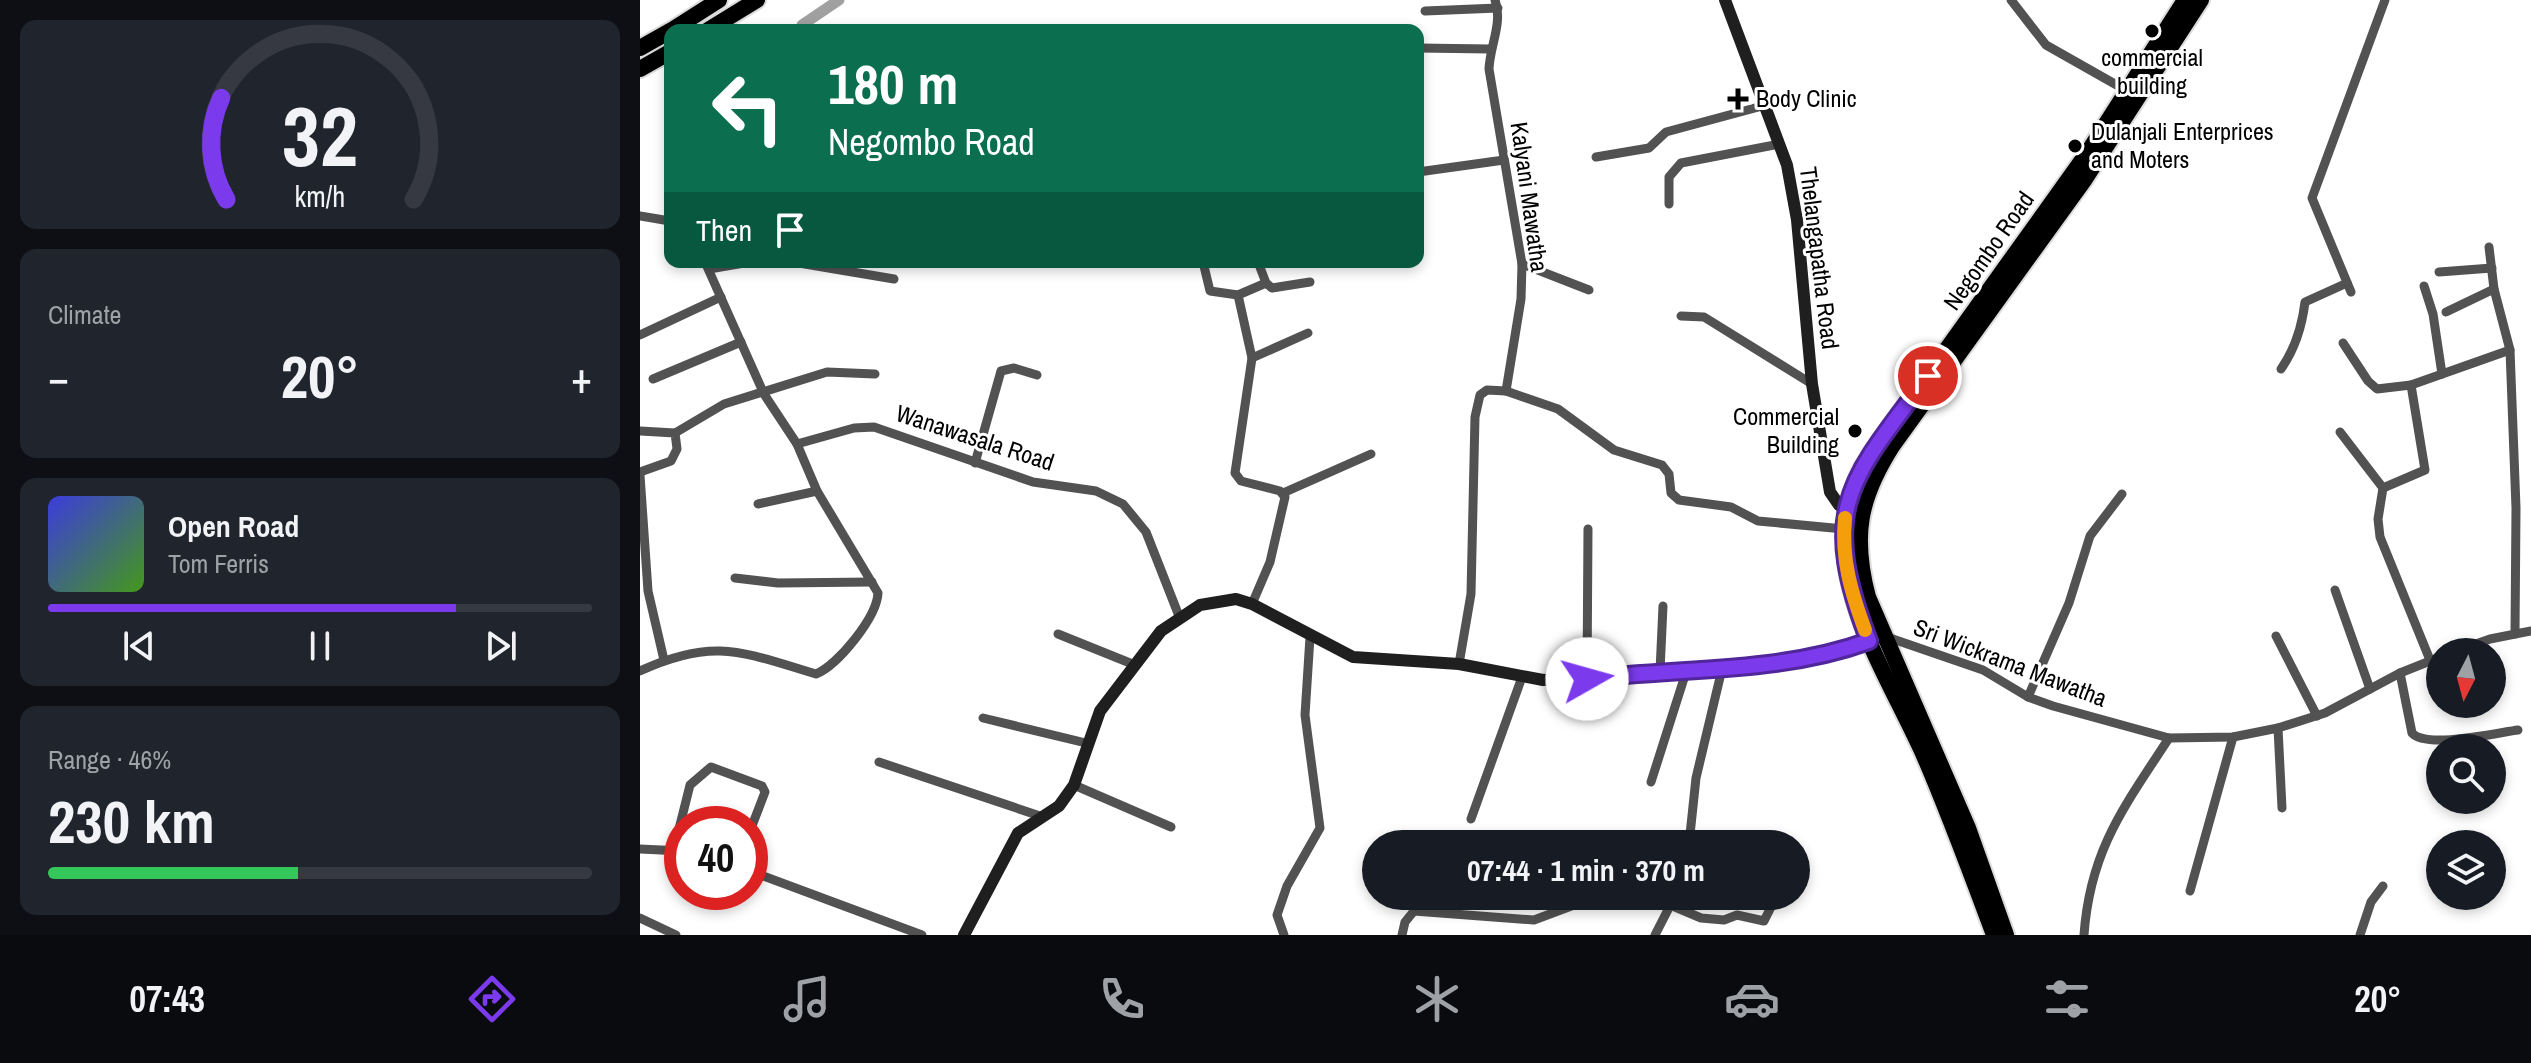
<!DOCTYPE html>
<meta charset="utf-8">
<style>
:root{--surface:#171b24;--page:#20242c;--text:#f1f3f6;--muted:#9ea1a6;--line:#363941;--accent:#7c3aed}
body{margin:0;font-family:"Archivo Narrow",sans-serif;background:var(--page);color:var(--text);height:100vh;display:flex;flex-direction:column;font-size:30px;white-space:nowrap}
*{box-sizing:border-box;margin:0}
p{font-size:26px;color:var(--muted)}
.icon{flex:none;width:44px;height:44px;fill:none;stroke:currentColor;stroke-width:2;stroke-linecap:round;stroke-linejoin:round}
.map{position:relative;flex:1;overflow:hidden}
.details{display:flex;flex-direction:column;gap:20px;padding:20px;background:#0d0f14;width:640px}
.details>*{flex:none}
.hud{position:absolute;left:24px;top:24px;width:760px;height:244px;border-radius:16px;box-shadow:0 4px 12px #0003;background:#0b6e4f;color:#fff;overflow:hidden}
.needle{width:52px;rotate:186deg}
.buttons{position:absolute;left:1786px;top:638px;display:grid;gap:16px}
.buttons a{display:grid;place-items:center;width:80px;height:80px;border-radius:50%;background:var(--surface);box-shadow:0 4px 12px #0003;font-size:40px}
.speed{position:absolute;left:24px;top:806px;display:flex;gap:16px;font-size:40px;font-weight:700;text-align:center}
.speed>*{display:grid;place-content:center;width:104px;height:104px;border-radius:50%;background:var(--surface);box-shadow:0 4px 12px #0003;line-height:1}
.speed .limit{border:12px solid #d22;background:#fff;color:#111}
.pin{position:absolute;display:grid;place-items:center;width:68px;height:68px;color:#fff;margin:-34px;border:4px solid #fff;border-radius:50%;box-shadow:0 2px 8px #0007}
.me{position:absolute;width:88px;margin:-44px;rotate:83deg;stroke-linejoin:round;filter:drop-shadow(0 0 6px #0008)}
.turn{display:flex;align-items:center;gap:28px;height:168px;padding:0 32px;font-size:36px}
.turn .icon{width:104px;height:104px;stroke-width:2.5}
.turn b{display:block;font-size:56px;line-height:68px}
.then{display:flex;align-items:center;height:76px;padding:0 32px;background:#0003;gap:16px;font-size:30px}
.big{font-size:60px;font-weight:700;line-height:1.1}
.details .tile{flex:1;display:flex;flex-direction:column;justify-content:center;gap:12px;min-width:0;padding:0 28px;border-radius:16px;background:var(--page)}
.details .dial{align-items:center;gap:0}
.dial svg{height:208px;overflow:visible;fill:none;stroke:var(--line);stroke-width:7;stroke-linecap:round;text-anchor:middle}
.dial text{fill:var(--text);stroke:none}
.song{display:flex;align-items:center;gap:24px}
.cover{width:96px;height:96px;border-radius:12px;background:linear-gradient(135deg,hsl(240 70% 55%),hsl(100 70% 35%))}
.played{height:8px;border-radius:4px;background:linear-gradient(90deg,var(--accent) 75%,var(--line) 75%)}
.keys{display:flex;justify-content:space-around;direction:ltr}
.heat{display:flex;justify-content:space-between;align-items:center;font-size:44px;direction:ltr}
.charge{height:12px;border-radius:6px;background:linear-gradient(90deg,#34c759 46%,var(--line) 0)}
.trip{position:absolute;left:722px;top:830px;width:448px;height:80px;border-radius:40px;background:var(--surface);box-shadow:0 4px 12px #0003;font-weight:700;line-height:80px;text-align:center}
.tab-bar{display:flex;height:128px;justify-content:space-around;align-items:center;background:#090b0e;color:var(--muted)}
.tab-bar .icon{width:56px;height:56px}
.tab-bar .on{color:var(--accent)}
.tab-bar b{font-size:36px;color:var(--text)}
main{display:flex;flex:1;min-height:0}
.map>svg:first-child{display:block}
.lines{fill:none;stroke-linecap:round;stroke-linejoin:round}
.canal{stroke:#a0a0a0;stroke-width:11}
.highway-casing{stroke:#dbdbdb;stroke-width:20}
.street{stroke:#525252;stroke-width:9}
.secondary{stroke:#1f1f1f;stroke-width:12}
.highway{stroke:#000;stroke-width:16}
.route-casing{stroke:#51269a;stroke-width:20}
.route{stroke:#7c3aed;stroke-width:14}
.slow{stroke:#f59e0b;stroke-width:14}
.poi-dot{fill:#000;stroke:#fff;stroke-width:3}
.labels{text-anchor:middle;stroke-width:6;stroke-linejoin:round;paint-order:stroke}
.poi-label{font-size:24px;fill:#000;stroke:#fff;text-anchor:start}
.street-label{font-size:24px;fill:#000;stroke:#fff}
</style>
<main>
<section class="details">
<div class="tile dial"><svg viewBox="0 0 100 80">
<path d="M14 69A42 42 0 1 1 86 69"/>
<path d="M14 69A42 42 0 0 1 12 30" stroke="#7c3aed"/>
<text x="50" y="56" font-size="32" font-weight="700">32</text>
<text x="50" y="72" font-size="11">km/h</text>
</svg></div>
<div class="tile"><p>Climate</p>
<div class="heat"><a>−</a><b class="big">20°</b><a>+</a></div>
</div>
<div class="tile">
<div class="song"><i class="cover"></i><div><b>Open Road</b><p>Tom Ferris</p></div></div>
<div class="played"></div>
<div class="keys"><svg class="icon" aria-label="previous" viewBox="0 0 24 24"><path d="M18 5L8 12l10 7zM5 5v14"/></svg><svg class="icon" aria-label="pause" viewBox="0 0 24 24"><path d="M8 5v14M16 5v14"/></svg><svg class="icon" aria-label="next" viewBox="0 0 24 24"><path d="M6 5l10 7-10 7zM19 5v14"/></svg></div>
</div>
<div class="tile"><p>Range · 46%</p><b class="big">230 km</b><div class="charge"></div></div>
</section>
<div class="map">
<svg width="1891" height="935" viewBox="0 0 1891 935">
<rect width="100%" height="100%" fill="#fff"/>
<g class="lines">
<polyline class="canal" points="162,25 199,0"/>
<defs>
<g id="highway">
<polyline points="32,30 79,0"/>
<polyline points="68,30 117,0"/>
<polyline points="0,48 30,31"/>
<polyline points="0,69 30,52"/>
<path d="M 1354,935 C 1332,876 1310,816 1285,758 C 1245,667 1170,566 1223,466 L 1448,152 L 1545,0"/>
<path d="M 1366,935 L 1328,828 L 1228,597 C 1212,536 1219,498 1253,445 L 1445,179 L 1561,0"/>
</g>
</defs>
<use href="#highway" class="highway-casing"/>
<g class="street">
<polyline points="1371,0 1406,45 1489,92"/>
<polyline points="785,11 858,8"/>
<polyline points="778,48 850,49"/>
<polyline points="956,157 1009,148 1026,132 1126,105"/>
<polyline points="778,172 864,160"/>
<polyline points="1029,204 1029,177 1041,163 1140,144"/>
<polyline points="0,216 30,221"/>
<polyline points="1849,247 1854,289 1870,350 1876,508 1875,634"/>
<polyline points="65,262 124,394 157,444 214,428 234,427 393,482 456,491 483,504 506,532 539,616"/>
<polyline points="153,262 254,279"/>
<polyline points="563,262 570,291 598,295"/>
<polyline points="882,264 949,290"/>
<polyline points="69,269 110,262"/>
<polyline points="1799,272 1852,268"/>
<polyline points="626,283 632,288 670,282"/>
<polyline points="1784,286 1793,314 1802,374"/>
<polyline points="1711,292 1672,198 1745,0"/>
<polyline points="1806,312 1854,289"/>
<polyline points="1041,316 1064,317 1172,384"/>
<polyline points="0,335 81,297"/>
<polyline points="1703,343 1728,381 1737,389 1771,385"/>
<polyline points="612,358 668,333"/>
<path d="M 1641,369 C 1655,349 1662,327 1665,302 L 1707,283"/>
<polyline points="13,379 101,342"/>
<polyline points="866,391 918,409 974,450 1022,465 1029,474 1031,493 1039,500 1091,507 1118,521 1204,529"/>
<polyline points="0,431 35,433 37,449 31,461 0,472"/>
<polyline points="1700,432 1743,488"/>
<polyline points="35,433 84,404 187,372 235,374"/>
<polyline points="335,463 361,371 374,368 397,375"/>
<polyline points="0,475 8,591 24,660"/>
<polyline points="643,493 731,454"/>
<polyline points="118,504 177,491"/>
<polyline points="95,578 138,583 232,582"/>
<polyline points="1695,590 1730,689"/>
<polyline points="612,604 630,562 645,497 640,491 601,481 595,473 612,358 598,295 626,283 618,262"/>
<polyline points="418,634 495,665"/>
<polyline points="1636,636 1677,716"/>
<polyline points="1247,637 1343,670 1388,697 1413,706 1529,738 1593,737 1638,728 1685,713 1760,673 1800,657"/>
<polyline points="1813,652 1850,639 1891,631"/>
<polyline points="1790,660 1740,537 1738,519 1743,488 1785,470 1771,385 1870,350"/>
<path d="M 819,664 L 831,594 L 835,417 L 840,395 L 847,390 L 866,391 L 881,299 L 882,264 L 849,69 C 850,45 863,23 855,0"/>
<path d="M 0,671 C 74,637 102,652 176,674 C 198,665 237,617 238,593 L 177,491 L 157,444"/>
<polyline points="1020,671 1023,606"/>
<path d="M 1760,673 L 1772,733 C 1786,749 1856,733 1878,730"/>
<polyline points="947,679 948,529"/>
<polyline points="1388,697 1429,603 1450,536 1482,494"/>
<polyline points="343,718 446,743"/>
<polyline points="1638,728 1642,808"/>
<polyline points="239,762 400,816"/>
<polyline points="1011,782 1047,669"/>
<polyline points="434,785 531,827"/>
<polyline points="831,819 882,677"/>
<polyline points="1049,844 1056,778 1082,669"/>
<polyline points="0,849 42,851"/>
<polyline points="34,849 50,785 71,767 122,786 125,792 110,831"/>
<polyline points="110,871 282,935"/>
<polyline points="1550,891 1593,737"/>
<polyline points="1009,896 1061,918 1084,920 1097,915 1124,921 1134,901"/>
<polyline points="0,918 36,935"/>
<polyline points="644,935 637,915 647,886 680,828 665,715 670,637"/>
<polyline points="762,935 765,922 774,911 894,920 958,896"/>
<polyline points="1015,935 1035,896"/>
<path d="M 1444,935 C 1450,850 1484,807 1529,738"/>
<polyline points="1720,935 1731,902 1743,886"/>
</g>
<g class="secondary">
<polyline points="1085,0 1147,165 1157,220 1172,384 1190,492 1199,505 1214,510"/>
<polyline points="324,935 378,833 419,806 434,785 460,711 521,631 560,605 596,599 612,604 713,657 819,664 903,680 1119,667 1181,656 1237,638"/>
</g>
<use href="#highway" class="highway"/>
</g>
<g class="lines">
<defs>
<path id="route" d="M 947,679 C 1042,667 1138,674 1229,641 C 1178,508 1209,481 1288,376"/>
</defs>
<use href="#route" class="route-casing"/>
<use href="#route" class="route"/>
<path class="slow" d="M 1205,518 C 1201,559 1211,592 1225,630"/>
</g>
<g class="poi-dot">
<circle cx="1512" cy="31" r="8"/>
<path d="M1094 87h8v8h8v8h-8v8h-8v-8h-8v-8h8z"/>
<circle cx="1435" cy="146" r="8"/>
<circle cx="1215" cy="431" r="8"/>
</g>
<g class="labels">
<g class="poi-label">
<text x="1512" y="66" text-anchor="middle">commercial<tspan x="1512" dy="28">building</tspan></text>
<text x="1116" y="107">Body Clinic</text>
<text x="1451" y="140">Dulanjali Enterprices<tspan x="1451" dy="28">and Moters</tspan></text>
<text x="1199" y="425" text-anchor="end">Commercial<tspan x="1199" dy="28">Building</tspan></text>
</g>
<g class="street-label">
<text transform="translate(889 197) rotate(82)" y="8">Kalyani Mawatha</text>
<text transform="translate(1349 251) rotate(-55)" y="8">Negombo Road</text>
<text transform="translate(1179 258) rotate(83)" y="8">Thelangapatha Road</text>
<text transform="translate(335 438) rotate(18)" y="8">Wanawasala Road</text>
<text transform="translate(1370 663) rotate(21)" y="8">Sri Wickrama Mawatha</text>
</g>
</g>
</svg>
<div class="buttons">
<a><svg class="needle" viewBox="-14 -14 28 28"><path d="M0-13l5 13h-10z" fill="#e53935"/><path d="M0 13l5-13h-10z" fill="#9ea1a6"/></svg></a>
<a><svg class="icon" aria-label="search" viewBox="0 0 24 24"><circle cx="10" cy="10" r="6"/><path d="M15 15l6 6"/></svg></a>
<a><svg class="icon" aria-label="layers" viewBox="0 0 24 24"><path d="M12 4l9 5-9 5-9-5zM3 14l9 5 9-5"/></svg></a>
</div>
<div class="speed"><div class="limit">40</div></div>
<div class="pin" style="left:1288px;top:376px;background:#d93025"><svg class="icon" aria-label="arrive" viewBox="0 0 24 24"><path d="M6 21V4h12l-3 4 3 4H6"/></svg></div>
<svg class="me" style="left:947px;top:679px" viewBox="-20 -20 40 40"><circle r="19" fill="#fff"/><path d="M0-13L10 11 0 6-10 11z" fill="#7c3aed"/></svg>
<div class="trip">07:44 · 1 min · 370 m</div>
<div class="hud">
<div class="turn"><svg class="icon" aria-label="left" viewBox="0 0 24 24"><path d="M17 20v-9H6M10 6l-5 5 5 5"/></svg><div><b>180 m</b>Negombo Road</div></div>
<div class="then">Then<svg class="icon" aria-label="arrive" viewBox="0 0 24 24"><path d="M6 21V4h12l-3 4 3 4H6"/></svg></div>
</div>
</div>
</main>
<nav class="tab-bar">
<b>07:43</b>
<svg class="icon on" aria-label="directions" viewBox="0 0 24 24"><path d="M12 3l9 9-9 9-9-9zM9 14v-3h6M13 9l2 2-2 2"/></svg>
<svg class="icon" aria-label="music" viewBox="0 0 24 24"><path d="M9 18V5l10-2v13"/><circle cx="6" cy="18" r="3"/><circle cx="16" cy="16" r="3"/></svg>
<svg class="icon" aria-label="phone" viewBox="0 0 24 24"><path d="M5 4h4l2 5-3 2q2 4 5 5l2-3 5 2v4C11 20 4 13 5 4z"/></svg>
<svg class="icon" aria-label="climate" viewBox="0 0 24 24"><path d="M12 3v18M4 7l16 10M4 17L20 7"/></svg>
<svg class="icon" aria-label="car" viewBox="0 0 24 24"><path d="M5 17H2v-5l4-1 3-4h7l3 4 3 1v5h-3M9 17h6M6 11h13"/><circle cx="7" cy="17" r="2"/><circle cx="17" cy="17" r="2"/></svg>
<svg class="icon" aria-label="filters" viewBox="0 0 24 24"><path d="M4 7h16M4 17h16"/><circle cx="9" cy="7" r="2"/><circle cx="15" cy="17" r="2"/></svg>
<b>20°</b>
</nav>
